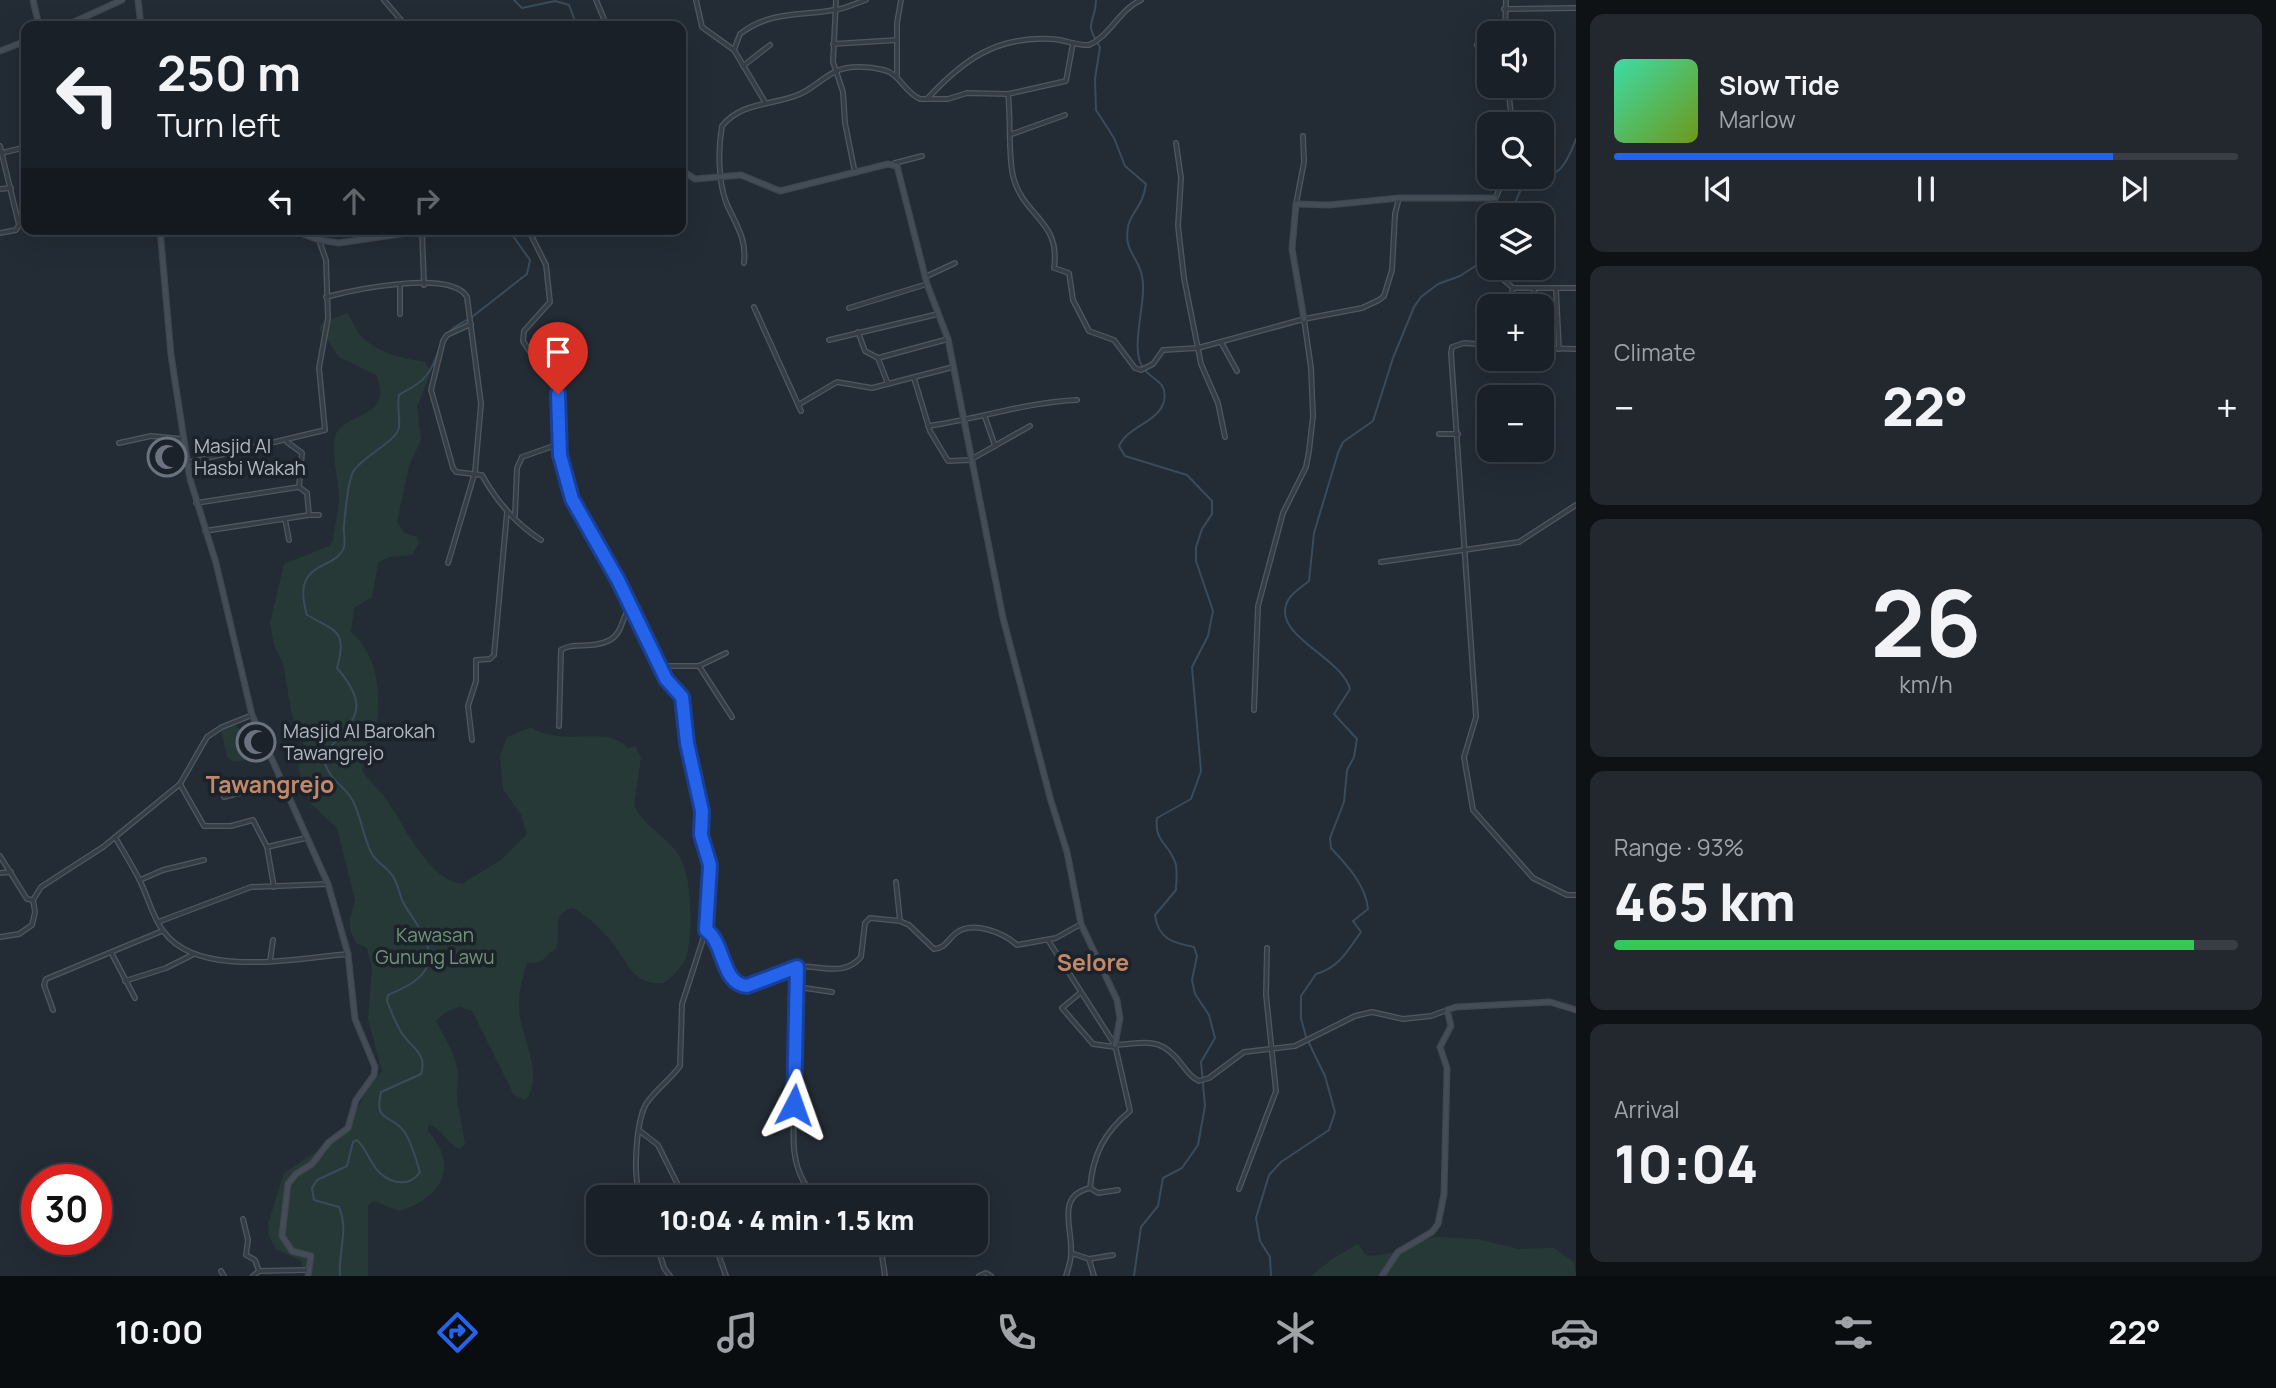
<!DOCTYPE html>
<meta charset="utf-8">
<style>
:root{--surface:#1a2027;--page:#23282f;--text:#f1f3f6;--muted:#9fa3a7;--line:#383e44;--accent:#2563eb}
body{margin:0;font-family:Manrope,sans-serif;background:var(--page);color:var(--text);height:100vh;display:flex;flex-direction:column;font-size:26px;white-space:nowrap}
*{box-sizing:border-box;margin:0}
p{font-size:23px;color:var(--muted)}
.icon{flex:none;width:38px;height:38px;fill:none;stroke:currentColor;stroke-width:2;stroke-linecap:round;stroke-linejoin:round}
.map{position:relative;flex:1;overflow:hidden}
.details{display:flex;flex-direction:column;gap:14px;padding:14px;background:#0e1215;width:700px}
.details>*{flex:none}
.top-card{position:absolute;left:21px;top:21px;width:665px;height:214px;border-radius:14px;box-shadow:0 7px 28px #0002,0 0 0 2px var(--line);background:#1a2027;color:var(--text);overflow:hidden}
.tools{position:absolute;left:1477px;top:21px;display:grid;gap:14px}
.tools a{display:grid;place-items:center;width:77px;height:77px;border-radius:14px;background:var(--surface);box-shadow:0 7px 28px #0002,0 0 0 2px var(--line);font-size:35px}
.speed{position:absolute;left:21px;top:1164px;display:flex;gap:14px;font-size:35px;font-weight:700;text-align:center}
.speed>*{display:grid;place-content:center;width:91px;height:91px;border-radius:50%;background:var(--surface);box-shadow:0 7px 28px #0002,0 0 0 2px var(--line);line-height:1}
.speed .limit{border:10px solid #d22;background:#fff;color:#111}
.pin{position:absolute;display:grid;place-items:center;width:60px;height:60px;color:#fff;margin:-72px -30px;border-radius:50% 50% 50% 0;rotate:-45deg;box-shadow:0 0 7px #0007}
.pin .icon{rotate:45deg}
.me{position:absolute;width:77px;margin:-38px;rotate:4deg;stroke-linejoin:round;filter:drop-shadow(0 0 5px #0008)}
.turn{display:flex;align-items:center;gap:24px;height:147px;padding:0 21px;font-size:32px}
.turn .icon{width:91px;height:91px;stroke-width:2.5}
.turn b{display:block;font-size:49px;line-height:60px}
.lanes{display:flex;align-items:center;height:66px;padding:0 21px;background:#0003;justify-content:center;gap:35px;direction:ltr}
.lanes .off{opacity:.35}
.big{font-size:52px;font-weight:800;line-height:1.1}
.details .tile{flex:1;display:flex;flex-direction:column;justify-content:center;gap:10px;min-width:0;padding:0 24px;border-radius:14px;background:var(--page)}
.details .dial{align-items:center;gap:0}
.dial b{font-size:91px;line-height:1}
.song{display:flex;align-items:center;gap:21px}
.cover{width:84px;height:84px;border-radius:10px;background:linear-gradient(135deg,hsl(160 70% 55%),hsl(80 70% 35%))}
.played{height:7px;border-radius:4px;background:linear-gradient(90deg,var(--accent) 80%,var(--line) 80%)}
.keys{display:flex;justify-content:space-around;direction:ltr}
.heat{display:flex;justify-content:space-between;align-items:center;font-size:38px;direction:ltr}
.charge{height:10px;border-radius:5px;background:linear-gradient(90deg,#34c759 93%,var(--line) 0)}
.trip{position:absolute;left:586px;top:1185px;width:402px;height:70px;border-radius:14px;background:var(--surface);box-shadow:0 7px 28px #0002,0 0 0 2px var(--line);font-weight:800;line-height:70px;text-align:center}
.dock{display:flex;height:112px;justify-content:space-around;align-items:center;background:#0a0d10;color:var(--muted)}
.dock .icon{width:49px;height:49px}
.dock .active{color:var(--accent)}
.dock b{font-size:32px;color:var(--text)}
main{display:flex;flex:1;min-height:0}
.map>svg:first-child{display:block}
.green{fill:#273937}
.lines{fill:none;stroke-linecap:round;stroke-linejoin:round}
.stream{stroke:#3a4b5b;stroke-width:2}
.street-casing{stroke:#50585f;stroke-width:6}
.secondary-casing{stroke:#3f464e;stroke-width:7}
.street{stroke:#363d45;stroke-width:3.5}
.secondary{stroke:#444d57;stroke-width:4.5}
.route-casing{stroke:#184099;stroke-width:18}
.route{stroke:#2563eb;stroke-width:12}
.labels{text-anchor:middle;stroke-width:7;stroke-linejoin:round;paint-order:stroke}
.poi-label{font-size:19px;fill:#b0b8c1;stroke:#1b2229;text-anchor:start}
.park-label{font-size:19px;fill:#729477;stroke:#1b2229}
.quarter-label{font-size:23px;font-weight:bold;fill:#c48869;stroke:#1b2229}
</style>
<main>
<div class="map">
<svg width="1576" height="1276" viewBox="0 0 1576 1276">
<rect width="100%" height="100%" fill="#232b34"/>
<g class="green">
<path d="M 347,313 C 353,320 355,330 362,337 C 379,354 402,358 425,362 L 431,372 L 417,407 L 421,440 L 409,466 L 397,522 L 404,533 L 417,537 L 419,543 L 412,555 L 390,557 L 378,563 L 372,597 L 354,608 L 351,632 C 382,658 383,708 372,745 C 369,754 363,761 362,771 C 371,782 382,792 390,805 C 406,829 429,879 462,884 L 501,860 L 527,834 L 521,815 L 503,789 L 500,756 L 507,737 L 531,727 C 566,749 604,723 628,748 L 635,746 L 641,758 L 634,804 C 641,825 669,837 680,857 C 692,879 693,931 687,954 C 684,966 673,976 664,983 C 634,986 629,965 614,945 C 605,932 587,915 572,908 C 550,914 562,933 556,948 L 540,962 L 527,963 C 522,978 518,995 519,1011 C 522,1039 544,1074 526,1100 L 514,1095 L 472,1011 L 459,1007 L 446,1012 L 436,1021 L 452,1051 L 458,1071 L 457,1099 L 465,1144 L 460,1149 C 447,1144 443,1129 429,1125 L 427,1130 C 460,1166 443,1198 399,1211 L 374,1201 L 368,1205 L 368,1276 L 307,1276 L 300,1260 L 276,1249 L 269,1237 L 268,1224 L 284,1173 L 346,1132 L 366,1091 L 382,1071 L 368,1019 L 372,969 L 367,948 L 357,944 C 344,924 351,919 355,900 L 337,828 L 311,804 L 302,785 L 298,766 L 305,747 L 292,716 L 283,663 L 274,645 L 270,623 L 284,564 L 329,546 L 333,541 C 334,526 339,512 339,498 C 339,481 330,449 336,434 C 346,411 395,419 376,375 L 339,357 L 319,329 L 322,323 Z"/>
<polygon points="234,724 247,736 252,751 245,760 234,762 227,757 221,729"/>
<path d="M 1434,1237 L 1477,1239 L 1519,1249 L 1554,1248 L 1574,1262 L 1576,1276 L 1311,1276 L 1332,1259 L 1358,1244 L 1366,1255 C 1388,1258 1413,1244 1434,1237 Z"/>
</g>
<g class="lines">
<g class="stream">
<polyline points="514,0 522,8 555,1 569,5 577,26"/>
<path d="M 1096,0 C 1096,25 1082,19 1100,47 L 1095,79 L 1096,110 L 1114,138 L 1125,166 L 1146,184 C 1143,207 1130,213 1128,227 C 1124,250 1135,253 1141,272 C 1148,294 1135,328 1138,353 C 1141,382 1169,375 1164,401 C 1159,422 1128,426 1119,446 L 1125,456 L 1187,475 L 1212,501 L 1212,514 L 1202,529 L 1196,547 L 1196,561 L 1213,611 L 1208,636 L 1192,667 L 1201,771 L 1191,799 L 1157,818 C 1154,841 1168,843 1175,862 C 1178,869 1176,881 1176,890 L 1155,915 C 1158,939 1173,943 1194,947 L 1197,956 L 1192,980 L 1195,994 L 1209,1015 L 1215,1038 L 1201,1062 L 1205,1106 L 1198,1145 L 1182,1168 L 1163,1178 L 1158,1206 L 1141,1227 L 1134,1276"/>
<path d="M 1512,215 C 1523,168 1533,192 1560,169 C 1568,161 1572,149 1576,139"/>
<polyline points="472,317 527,274 530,260 508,229"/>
<path d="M 340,1276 C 338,1252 349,1230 339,1207 L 314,1200 L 312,1188 L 317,1180 L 347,1166 L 353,1142 L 357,1140 C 367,1149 370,1164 380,1173 C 393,1185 411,1186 420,1172 C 416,1159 411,1140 403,1130 C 389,1113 374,1123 381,1092 L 421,1074 C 428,1053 411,1048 401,1032 C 395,1022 391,1011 387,1001 L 388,995 C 404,988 429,978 429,957 C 430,937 410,917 402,900 C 399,892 397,881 392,875 C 385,865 376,863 371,852 C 363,836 361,817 353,801 C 344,784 331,784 323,758 C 345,722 378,716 337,668 C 348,630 335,631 307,615 C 290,558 336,572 344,547 C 346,541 343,533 344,526 C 345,514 348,482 353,472 C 361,457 398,441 399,427 C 400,416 397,407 399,395 C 409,388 418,386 426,376 C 446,350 430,339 467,320"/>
<path d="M 1271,1276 L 1270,1257 L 1260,1241 L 1256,1218 L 1269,1175 L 1281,1162 L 1329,1130 L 1335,1112 L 1325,1076 L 1306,1037 L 1301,1018 L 1301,996 L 1316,974 C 1339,968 1348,950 1361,932 L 1353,921 L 1368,909 C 1366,885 1346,864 1331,848 L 1330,838 L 1344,802 L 1347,770 L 1354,757 L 1357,739 L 1334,714 L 1350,689 C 1341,657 1276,637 1286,605 C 1289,594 1301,588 1309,581 L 1314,533 L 1338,453 L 1343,442 L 1373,421 L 1393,358 L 1414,307 L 1421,297 L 1438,284 L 1460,276 L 1489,257"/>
</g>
<defs>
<g id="street">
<polyline points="384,0 406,26"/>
<polyline points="596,0 607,26"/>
<polyline points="696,0 702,27 734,50"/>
<polyline points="836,0 833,62 843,92 845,123 855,173"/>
<polyline points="1504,9 1576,8"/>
<polyline points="1505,33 1506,0"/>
<polyline points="833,44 897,40"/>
<polyline points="1477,45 1489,45"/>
<polyline points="743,66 770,45"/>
<polyline points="897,76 897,23 901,0"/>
<polyline points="1508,86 1512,124"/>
<path d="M 1008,94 C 1011,118 1008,155 1013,176 C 1023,217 1061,220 1054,268 L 1069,273 L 1073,300 L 1089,331 L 1114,340 L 1135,368 L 1141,370 L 1153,364 L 1163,350 L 1198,348 L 1304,319 L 1362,308 L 1379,300 L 1384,296 L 1392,270 L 1395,214 L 1399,198"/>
<path d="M 927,99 C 963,60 996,36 1051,39 C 1064,39 1076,46 1089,45 C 1110,36 1119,10 1141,0"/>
<path d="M 765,102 L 734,50 L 740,34 C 769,11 800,16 834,10 C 845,9 856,3 866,0"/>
<polyline points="1012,134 1065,115"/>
<polyline points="1176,143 1181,178 1178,226 1184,278 1201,364 1218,403 1225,437"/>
<polyline points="0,146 19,225 16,230 0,233"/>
<polyline points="2,153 26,147"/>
<polyline points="895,163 922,156"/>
<polyline points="0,189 11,188"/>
<polyline points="1296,204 1304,162 1303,136"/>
<path d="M 528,229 L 546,265 L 550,302 L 524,331 L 523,341 L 558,394 L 560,455 L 572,499 L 618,580 L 666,679 L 682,697 L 687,743 L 702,811 L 701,835 L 711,875 L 706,930 L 682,1004 L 680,1066 C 670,1080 655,1090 646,1104 C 636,1122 632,1179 641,1197"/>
<polyline points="422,231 424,285"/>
<path d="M 744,263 C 747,237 735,224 726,202 C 718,180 718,148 722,126 C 742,101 773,106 800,94 C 816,87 829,71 846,68 C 858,66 872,67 884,70 C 900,74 904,92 920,99 L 948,99 L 967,93 L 1008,94 L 1066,81 L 1073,43"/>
<polyline points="1489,267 1482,258 1487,220 1504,177"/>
<polyline points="1490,268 1513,288 1508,306"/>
<polyline points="925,277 955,263"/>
<polyline points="400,285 400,314"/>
<polyline points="1513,288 1576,288"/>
<polyline points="1534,289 1535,306"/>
<polyline points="1556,289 1559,349"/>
<path d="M 326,297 C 353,290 451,269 467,297 L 481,404 L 475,472 L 448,563"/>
<polyline points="754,307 801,411"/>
<polyline points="849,308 927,284"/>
<path d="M 471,324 L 447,335 L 443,341 L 431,390 L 453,468 L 456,472 L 482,475 C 497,502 516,524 541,540"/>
<polyline points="858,332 865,351 878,358 888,384"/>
<polyline points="829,340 938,314"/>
<polyline points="1221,342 1237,371"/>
<polyline points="1489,345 1464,343 1452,347 1451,353 1476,717 1464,757 1473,810 1533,878 1567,895 1576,895"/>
<polyline points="1542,348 1576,349"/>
<polyline points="878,358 948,339"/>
<polyline points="914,378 930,431 948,461 970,460 1030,426"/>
<polyline points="798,405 837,382 872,388 953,367"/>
<polyline points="985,417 995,446"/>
<path d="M 928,426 C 978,419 1027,402 1077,400"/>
<polyline points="1439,434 1458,434"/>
<polyline points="287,442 302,453 299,487"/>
<polyline points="119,443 151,436 182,439"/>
<polyline points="186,463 325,430 319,368 328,318 326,260 319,240"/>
<polyline points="196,503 299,487 307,493 309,515 205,531"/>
<polyline points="309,515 319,515"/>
<polyline points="515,515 517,468 522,457 559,444"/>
<polyline points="285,519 289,540"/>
<polyline points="1381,562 1519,542 1576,505"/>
<polyline points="659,666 699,666 732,717"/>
<polyline points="699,666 726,653"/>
<polyline points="1254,710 1258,606 1283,513 1306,467 1309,451 1313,416 1311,368 1304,319"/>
<path d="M 559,726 L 561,650 C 574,641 591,650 610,640 C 624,632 621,615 631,607"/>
<polyline points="472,740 468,706 476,681 476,660 490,659 494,655 507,512"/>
<polyline points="180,784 204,826 231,826 253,820 267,847"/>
<polyline points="224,797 280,783"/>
<path d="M 115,837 C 123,851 132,865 139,879 C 148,896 152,917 164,932 C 199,979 296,958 348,954"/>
<polyline points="0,856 27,899 33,900 41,887 103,847 180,784 207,737 222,727 252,715"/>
<polyline points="0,873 11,872"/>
<polyline points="140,880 163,870 204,860"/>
<polyline points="896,882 900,921"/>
<polyline points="274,887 267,847 306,838"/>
<polyline points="158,922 251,887 328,884"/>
<path d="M 706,930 C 725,943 720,980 743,986 C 761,983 777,971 794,967 C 818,963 842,979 861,957 L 865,923 L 870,918 L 900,921 L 909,925 L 934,949 C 946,948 947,940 956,933 C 973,920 1004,933 1017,945 L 1056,938 L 1081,924"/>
<polyline points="0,937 19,934 32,925 35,912 33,900"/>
<path d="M 1048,940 L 1115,1045 L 1130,1111 C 1105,1132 1093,1153 1090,1188 C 1055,1196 1073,1228 1071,1254 C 1071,1261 1068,1269 1066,1276"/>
<polyline points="112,954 135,998"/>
<polyline points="270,961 273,940"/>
<path d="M 797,966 C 799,1002 798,1038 797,1074 C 796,1114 782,1166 816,1197"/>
<polyline points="125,981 166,968 192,955"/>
<polyline points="798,987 832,992"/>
<polyline points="1080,993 1062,1008 1093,1044 1115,1047"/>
<polyline points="53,1010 44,985 46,979 162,931"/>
<path d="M 1115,1045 C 1149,1043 1161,1036 1183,1066 C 1188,1073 1192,1078 1199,1081 L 1209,1078 L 1244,1052 L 1295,1046 L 1355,1016 L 1372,1012 L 1403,1019 L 1431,1016 L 1447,1010"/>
<polyline points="640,1131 658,1145 684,1197"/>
<polyline points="1090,1188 1098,1193 1118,1190"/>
<polyline points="1239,1189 1276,1091 1266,995 1267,948"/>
<polyline points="243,1219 248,1240 246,1255 255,1260 259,1271"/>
<polyline points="656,1242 664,1268 670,1276"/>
<polyline points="714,1242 726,1276"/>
<polyline points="880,1242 885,1276"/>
<polyline points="1071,1253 1089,1259 1113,1255"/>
<polyline points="1089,1259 1094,1276"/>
<polyline points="221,1271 224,1276"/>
<polyline points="253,1276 259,1271 308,1270"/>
<polyline points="979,1276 986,1273 991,1276"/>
</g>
<g id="secondary">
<polyline points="33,0 39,26"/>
<polyline points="138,0 141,26"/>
<polyline points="65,26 122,0"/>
<polyline points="0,51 26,41"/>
<polyline points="681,170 695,179 741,175 780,191 888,164 897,166 927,284 948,339 1003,618 1051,801 1067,852 1081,924 1117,1000 1120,1018 1115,1045"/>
<polyline points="160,229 171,355 190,479 216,563 252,715 328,884 348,954 355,1019 375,1067 374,1075 356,1100 348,1128 329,1142 312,1164 296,1174 288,1184 282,1236 292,1251 311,1256 308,1276"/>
<polyline points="290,229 319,240 339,243 434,229"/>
<polyline points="1304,319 1292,249 1296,204 1329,205 1399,198 1495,198"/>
<polyline points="1382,1276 1398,1252 1432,1232 1438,1224 1444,1194 1447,1068 1440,1047 1451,1026 1447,1010 1456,1007 1550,1002 1576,1010"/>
</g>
</defs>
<use href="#street" class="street-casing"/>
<use href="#secondary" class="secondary-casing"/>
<use href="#street" class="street"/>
<use href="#secondary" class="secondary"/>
</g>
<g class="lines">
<defs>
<path id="route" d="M 558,394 L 560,455 L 572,499 L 618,580 L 666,679 L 682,697 L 687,743 L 702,811 L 701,835 L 710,865 L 706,930 C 725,943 721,984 747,986 L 797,967 L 794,1105"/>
</defs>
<use href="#route" class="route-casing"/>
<use href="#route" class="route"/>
</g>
<defs>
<symbol id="mosque-ring" viewBox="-11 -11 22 22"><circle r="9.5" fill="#1b2229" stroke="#6b7280" stroke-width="1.5"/><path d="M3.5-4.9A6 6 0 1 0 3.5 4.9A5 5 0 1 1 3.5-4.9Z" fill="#6b7280"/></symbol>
</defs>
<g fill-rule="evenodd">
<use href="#mosque-ring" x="145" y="435" width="44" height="44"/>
<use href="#mosque-ring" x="234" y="720" width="44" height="44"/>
</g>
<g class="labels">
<g class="poi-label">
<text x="194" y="453">Masjid Al<tspan x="194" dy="22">Hasbi Wakah</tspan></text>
<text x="283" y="738">Masjid Al Barokah<tspan x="283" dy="22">Tawangrejo</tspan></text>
</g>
<g class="park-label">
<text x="435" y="942">Kawasan<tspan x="435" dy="22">Gunung Lawu</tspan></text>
</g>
<g class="quarter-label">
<text x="270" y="793">Tawangrejo</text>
<text x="1093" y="971">Selore</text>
</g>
</g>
</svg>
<div class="tools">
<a><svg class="icon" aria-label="sound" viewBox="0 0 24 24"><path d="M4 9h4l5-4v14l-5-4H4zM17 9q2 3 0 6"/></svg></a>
<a><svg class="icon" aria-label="search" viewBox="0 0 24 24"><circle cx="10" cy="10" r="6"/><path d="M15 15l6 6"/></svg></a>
<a><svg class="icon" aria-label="layers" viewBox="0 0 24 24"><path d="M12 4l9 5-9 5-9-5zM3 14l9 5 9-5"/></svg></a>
<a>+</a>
<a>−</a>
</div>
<div class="speed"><div class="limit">30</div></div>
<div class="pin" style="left:558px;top:394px;background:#d93025"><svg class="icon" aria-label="arrive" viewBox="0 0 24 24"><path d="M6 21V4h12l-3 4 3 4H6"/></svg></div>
<svg class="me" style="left:794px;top:1105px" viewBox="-20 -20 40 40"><path d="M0-17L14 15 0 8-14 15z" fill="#2563eb" stroke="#fff" stroke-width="4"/></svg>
<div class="trip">10:04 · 4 min · 1.5 km</div>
<div class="top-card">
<div class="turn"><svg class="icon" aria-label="left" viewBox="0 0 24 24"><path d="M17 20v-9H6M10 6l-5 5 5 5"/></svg><div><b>250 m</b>Turn left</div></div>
<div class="lanes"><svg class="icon" aria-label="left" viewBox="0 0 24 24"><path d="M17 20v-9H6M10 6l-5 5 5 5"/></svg><svg class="icon off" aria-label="ahead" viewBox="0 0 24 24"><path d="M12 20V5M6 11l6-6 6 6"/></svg><svg class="icon off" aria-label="right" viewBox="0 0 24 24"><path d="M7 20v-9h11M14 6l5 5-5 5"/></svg></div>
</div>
</div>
<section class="details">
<div class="tile">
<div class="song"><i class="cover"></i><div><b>Slow Tide</b><p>Marlow</p></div></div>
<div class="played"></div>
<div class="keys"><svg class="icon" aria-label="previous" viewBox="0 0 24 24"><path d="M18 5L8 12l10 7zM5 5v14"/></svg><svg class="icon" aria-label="pause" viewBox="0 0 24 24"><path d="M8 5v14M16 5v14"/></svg><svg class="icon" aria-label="next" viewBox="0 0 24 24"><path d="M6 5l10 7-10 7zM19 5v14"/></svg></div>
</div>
<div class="tile"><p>Climate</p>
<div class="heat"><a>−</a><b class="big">22°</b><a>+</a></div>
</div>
<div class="tile dial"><b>26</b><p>km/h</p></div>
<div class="tile"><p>Range · 93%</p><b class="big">465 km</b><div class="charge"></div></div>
<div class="tile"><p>Arrival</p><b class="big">10:04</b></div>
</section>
</main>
<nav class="dock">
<b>10:00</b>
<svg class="icon active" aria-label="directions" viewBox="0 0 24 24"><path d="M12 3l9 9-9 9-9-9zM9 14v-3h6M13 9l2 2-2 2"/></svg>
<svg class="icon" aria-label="music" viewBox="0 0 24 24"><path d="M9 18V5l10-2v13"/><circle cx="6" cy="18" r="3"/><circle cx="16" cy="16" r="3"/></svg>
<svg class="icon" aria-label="phone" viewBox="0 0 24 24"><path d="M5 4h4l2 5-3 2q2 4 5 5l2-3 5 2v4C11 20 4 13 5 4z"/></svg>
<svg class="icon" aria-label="climate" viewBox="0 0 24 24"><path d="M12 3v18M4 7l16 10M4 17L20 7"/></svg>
<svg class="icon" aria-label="car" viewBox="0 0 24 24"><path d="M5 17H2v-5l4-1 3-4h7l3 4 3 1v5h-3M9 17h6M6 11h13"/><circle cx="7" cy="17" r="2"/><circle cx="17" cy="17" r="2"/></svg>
<svg class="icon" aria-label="filters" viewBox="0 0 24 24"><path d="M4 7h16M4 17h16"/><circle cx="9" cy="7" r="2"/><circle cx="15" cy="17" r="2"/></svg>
<b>22°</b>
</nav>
